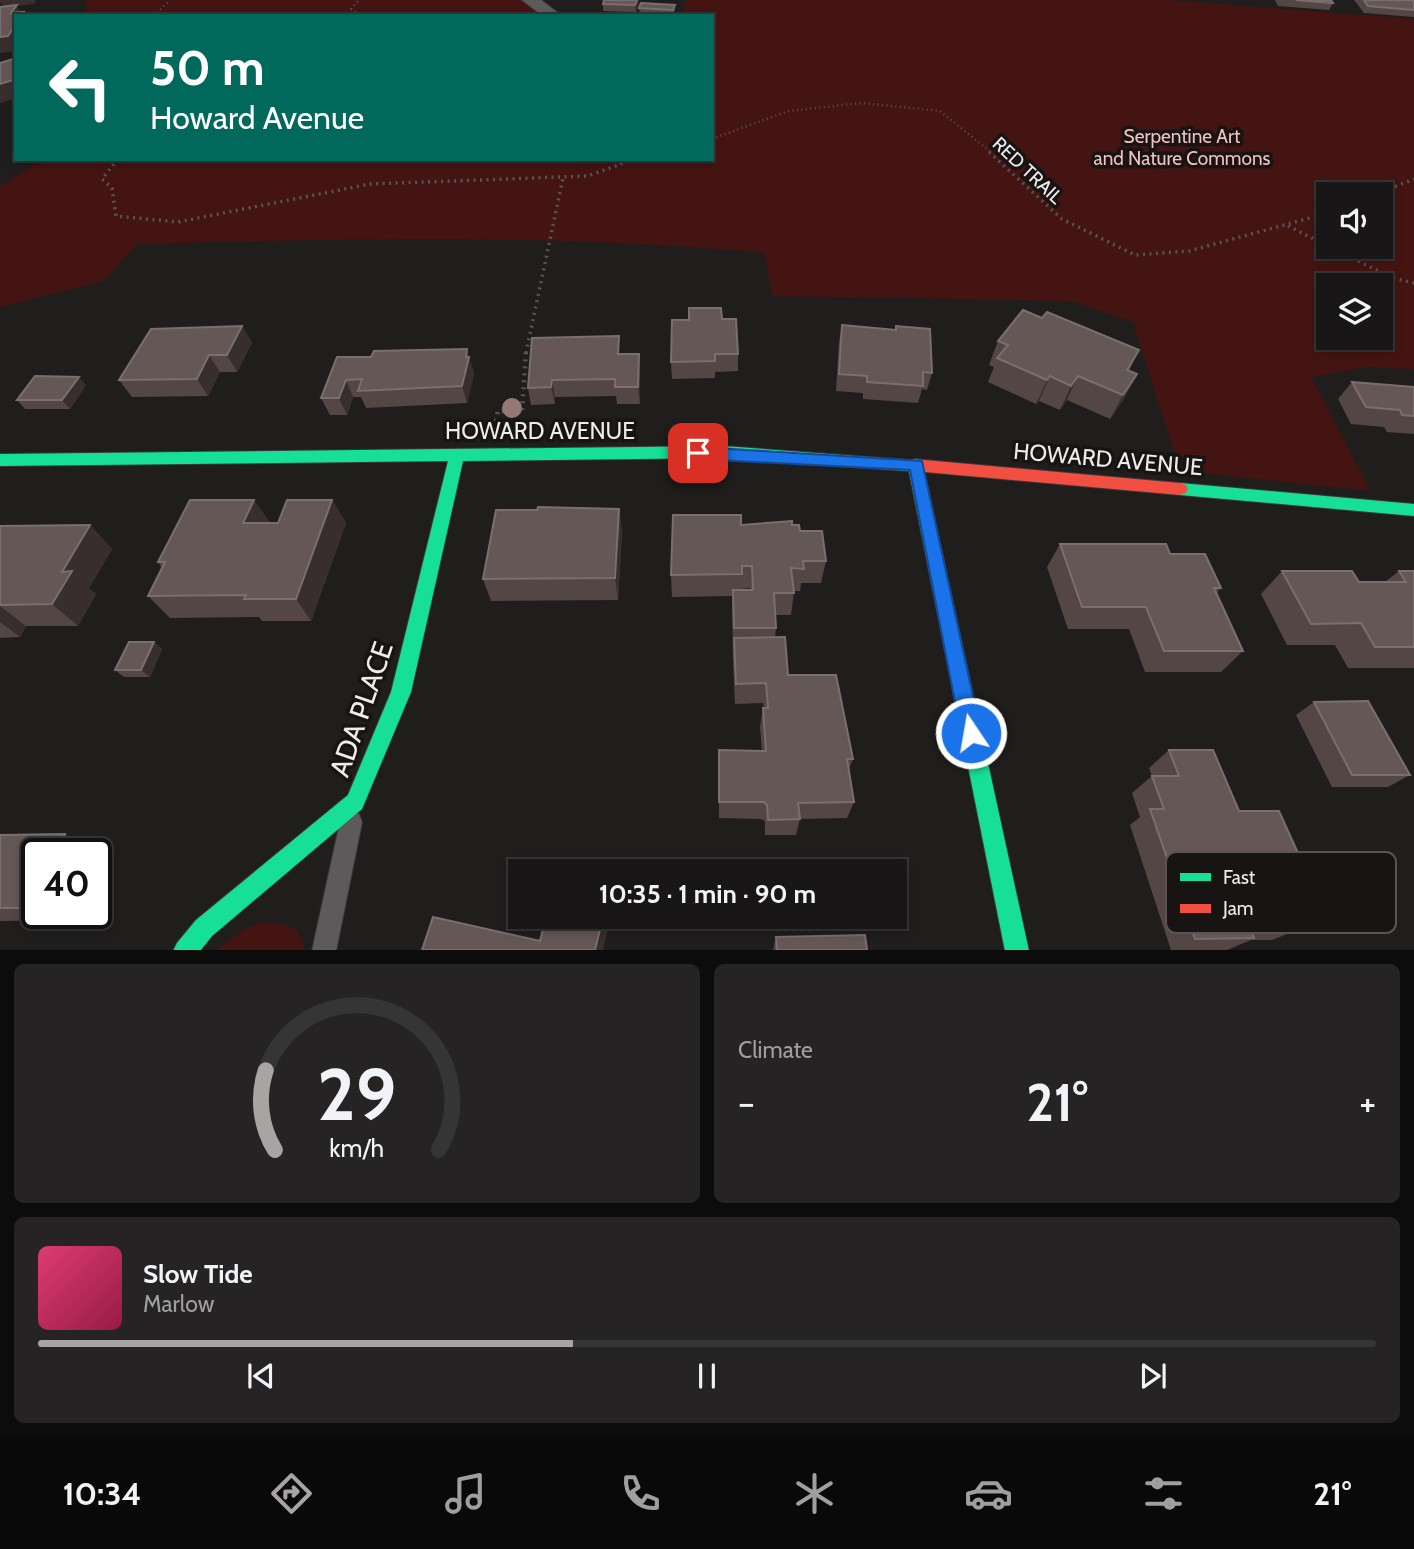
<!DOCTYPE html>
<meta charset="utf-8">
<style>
:root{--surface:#181616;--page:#252323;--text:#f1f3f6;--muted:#9f9fa1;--line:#363535;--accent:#a7a4a3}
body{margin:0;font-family:Cabin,sans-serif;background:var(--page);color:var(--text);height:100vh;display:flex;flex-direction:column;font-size:26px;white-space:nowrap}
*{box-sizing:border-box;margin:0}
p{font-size:23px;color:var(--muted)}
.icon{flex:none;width:38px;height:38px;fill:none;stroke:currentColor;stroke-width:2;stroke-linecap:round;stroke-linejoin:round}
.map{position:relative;height:950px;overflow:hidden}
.side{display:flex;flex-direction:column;gap:14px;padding:14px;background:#0d0c0c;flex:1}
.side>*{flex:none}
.hud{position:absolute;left:14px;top:14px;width:700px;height:147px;border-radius:0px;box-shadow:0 4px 10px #0003,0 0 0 2px var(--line);background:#00695c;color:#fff;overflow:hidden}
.controls{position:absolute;left:1316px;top:182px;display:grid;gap:14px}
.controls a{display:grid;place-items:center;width:77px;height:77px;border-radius:0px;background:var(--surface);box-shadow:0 4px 10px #0003,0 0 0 2px var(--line);font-size:35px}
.speed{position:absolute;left:21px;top:838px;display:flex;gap:14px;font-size:35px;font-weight:700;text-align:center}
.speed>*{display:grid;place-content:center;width:91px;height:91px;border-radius:50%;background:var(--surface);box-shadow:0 4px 10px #0003,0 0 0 2px var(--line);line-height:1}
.speed .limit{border:4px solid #111;border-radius:10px;background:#fff;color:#111}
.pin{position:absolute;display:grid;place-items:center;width:60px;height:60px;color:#fff;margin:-30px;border-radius:14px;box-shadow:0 4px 10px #0006}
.me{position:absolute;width:77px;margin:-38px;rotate:348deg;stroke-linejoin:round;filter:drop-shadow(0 0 5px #0008)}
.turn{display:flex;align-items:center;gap:24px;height:147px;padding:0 21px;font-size:32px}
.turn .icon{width:91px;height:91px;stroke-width:2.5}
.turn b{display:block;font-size:49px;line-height:60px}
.big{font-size:52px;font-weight:800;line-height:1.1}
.side .widget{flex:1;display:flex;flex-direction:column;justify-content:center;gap:10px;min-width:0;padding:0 24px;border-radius:10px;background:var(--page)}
.side .dial{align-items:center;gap:0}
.dial svg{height:182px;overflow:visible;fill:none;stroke:var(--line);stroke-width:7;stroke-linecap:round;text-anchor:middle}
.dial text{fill:var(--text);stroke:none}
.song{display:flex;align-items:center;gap:21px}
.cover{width:84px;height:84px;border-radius:10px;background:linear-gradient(135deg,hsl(340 70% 55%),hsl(340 70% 35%))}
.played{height:7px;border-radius:4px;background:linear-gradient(90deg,var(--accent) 40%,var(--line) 40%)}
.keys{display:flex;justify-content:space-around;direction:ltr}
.heat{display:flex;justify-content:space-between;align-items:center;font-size:38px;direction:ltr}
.side .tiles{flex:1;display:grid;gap:14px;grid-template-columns:1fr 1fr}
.widget:last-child{grid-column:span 2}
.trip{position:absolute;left:508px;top:859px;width:399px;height:70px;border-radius:0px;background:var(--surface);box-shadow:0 4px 10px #0003,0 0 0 2px var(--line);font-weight:800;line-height:70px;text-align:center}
.menu{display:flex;height:112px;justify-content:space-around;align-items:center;background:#0a0909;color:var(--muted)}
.menu .icon{width:49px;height:49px}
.menu .active{color:var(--accent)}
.menu b{font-size:32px;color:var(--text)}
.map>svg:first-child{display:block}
.green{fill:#441412;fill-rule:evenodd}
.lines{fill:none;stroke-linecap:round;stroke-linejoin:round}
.lane-casing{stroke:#3b3938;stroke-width:2}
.street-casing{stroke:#3b3938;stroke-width:2}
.fast-casing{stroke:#3b3938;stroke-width:2}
.jam-casing{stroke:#3b3938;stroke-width:2}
.path-far2{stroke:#565554;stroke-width:2.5;stroke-dasharray:1 3.5;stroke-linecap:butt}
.path-far1{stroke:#565554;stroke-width:3.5;stroke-dasharray:2 4.5;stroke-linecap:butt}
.path{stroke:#565554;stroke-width:4.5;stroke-dasharray:2 5;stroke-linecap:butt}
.lane{fill:#5c5a5a;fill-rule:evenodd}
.street{fill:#5c5a5a;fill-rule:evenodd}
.fast{fill:#16e098;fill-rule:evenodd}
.jam{fill:#f24e42;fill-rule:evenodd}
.tree{fill:#947874}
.wall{fill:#544645;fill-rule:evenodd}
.shaded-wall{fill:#382e2d}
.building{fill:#645756;stroke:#7a6f6e;stroke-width:2}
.route{fill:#1a73e8;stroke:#114b97;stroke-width:2}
.labels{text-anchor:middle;stroke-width:7;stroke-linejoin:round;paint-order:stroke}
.far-park-label{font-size:19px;fill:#f2c2bc;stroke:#181413}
.far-street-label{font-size:19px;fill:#efeceb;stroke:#181413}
.street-label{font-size:23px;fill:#efeceb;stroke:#181413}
.near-street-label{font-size:28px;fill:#efeceb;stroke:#181413}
.key{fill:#181413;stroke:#585554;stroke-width:2}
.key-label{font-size:19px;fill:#efeceb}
</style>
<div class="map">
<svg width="1414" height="951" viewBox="0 0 1414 951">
<rect width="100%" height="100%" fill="#201e1d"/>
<g class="green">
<polygon points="86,0 521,0 543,16 86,16"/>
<path d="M 686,0 L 1168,0 L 1414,19 L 1414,369 L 1368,367 L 1311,377 L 1371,491 L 1201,473 L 1174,451 L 1133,322 L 1072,301 L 772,296 L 765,253 C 556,233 347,239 137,244 L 103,281 L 0,307 L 0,187 L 41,159 L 712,159 L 712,16 L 681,16 ZM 1328,194 L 1381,194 L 1381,247 L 1328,247 ZM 1328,285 L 1381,285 L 1381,338 L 1328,338 Z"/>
<path d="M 263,922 C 286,923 300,926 305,950 L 215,951 L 245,929 Z"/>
</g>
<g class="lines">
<defs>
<polygon id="lane" points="351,811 359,814 362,822 336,951 312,951 340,822 343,814"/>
<polygon id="street" points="522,0 541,0 562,16 543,16"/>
<g id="fast">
<polygon points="724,446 922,461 1029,951 1005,951 909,471 724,458 463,461 411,692 362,809 212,936 200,951 173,951 177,943 196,920 348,795 391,692 448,461 0,466 0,454"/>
<polygon points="1180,483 1414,504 1414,516 1180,495 1174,493 1172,489 1174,485"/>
</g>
<polygon id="jam" points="914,459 1180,483 1186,485 1188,489 1186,493 1180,495 914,471 906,465"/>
</defs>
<use href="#lane" class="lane-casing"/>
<use href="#street" class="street-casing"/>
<use href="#fast" class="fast-casing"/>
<use href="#jam" class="jam-casing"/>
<g class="path-far2">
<polyline points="351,9 359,0"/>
<polyline points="351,9 361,16"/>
<polyline points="154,16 170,0"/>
<polyline points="712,139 788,111 862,103 940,111 992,153"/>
</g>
<g class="path-far1">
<polyline points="989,152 1062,219 1135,255 1189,251 1328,213"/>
<polyline points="118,159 102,179 112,188 116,216 178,222 370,184 588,176 621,164 620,159"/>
<polyline points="1377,194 1414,179"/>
<polyline points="1288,226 1328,246"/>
<polyline points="1329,247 1393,278 1414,283"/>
<polyline points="526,353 563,178"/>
</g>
<polyline class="path" points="496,421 498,411 522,411 526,351"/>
<use href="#lane" class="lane"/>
<use href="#street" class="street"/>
<use href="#fast" class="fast"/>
<use href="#jam" class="jam"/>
</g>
<circle class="tree" cx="512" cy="408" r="10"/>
<g class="wall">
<polygon points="604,0 639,0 639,3 636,12 603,11 603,4"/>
<polygon points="1275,0 1331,0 1333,3 1329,10 1278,6"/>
<polygon points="1354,0 1412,0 1414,2 1414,17 1364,13"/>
<polygon points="675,5 674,16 640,15 639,8"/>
<polygon points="1042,318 1139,350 1129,371 1137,374 1124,399 1110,419 1067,400 1060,410 1039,401 1036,404 988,382 994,367 989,365 998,341"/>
<polygon points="722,319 738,354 738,371 715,372 715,378 672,379 671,362"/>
<polygon points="842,325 895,330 896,326 932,373 927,390 922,389 918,403 863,399 863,393 836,391 839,342"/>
<polygon points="242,326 252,343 237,372 220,372 208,396 132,397 119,380"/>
<polygon points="620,354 640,371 640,404 617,404 616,396 555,397 555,404 531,405 528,388"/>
<polygon points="337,357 472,366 474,374 467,403 366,408 361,397 353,397 347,415 330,415 321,398"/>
<polygon points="1352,382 1414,387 1414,434 1387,432 1384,427 1351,424 1338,399"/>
<polygon points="86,385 70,409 25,409 17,400"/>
<polygon points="254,500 270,523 278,523 332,500 346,523 311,621 262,621 259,617 170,618 148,596 162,568 158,562"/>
<polygon points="619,509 622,532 618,600 491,601 483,579 537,510"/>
<polygon points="90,525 112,549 89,588 96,594 78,626 26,626 20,637 0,638 0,526"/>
<path d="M 741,525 L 792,525 L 800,531 L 826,561 L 821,583 L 801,583 L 800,591 L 794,591 L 791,615 L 775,615 L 776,628 L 775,637 L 788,675 L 853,759 L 849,769 L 854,802 L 847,818 L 800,819 L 796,835 L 765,835 L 765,821 L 761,819 L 719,818 L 719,750 L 762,751 L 760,727 L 763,708 L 764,708 L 763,703 L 735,704 L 733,659 L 732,596 L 672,597 L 671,575 ZM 750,588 L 750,590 L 741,590 L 741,589 Z"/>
<polygon points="1060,544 1170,554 1221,588 1216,593 1243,651 1221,672 1145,672 1129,629 1068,629 1047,567"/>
<polygon points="1282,571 1359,582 1385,582 1399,571 1414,571 1414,668 1348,668 1335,645 1287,645 1261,594"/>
<polygon points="154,642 162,649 150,677 124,677 115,670"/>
<polygon points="1314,702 1410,775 1388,787 1332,787 1296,715"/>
<polygon points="1169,750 1239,811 1311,882 1287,893 1302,928 1272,940 1251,940 1227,950 1171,950 1130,825 1140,817 1132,793 1152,776 1149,768"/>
<polygon points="0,835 95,849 93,854 37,854 37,914 67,914 64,920 0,921"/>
<polygon points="776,937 867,950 773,950"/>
</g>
<g class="shaded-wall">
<polygon points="0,0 36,0 34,4 17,6 22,15 24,12 26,16 16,16 4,7 2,3 0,4"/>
<polygon points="637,0 639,0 639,3 636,12 635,5"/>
<polygon points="16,24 16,51 0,53 0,37"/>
<polygon points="16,79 16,98 0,103 0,84"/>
<polygon points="242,326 252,343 237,372 227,355"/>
<polygon points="467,349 474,374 467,403 462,386"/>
<polygon points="639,354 640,371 640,404 638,387"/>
<polygon points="209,355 220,372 208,396 197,379"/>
<polygon points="1137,374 1124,399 1110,419 1123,395"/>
<polygon points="1050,376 1039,401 1036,404 1047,380"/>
<polygon points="1078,376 1067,400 1060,410 1071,386"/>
<polygon points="79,377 86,385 70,409 62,400"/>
<polygon points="346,380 353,397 347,415 339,398"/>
<polygon points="552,380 555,397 555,404 551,387"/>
<polygon points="254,500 270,523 243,523"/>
<polygon points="332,500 346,523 311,621 296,599"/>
<polygon points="619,509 622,532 618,600 615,578"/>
<polygon points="90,525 112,549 89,588 96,594 78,626 52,604 62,572"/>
<polygon points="0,606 26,626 20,637 0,622"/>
<polygon points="154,642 162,649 150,677 141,670"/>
<polygon points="65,834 95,849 93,854 56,854"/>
<polygon points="37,895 37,910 31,908"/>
<polygon points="46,914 67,914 64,920"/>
<polygon points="603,917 611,917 603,950 595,950"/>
</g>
<g class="building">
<polygon points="604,0 637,0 635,5 603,4"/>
<polygon points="1296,0 1331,0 1333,3"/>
<polygon points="1364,0 1412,0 1414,2 1414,10 1368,6"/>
<polygon points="641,3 675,5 673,10 639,8"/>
<polygon points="17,5 11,13 24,12 22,16 16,16 16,24 8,36 0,37 0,7"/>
<polygon points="16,58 16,79 0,84 0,63"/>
<polygon points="689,308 721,308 722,319 736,319 738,354 715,354 715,361 671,362 672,320 689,320"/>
<polygon points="1023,310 1042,318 1047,312 1139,350 1127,370 1137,374 1123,395 1078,376 1071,386 1050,376 1047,380 997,358 1008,345 998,341"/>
<polygon points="842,325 896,330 896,326 930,329 932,373 923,372 923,386 867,382 867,376 839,374"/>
<polygon points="242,326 227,355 209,355 197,379 119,380 151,329"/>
<polygon points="619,336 618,354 639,354 638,387 615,387 615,379 552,380 551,387 528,388 532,338"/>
<polygon points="467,349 466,357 469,357 462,386 358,391 362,379 346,380 339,398 321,398 337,357 371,357 374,351"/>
<polygon points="35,376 79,377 62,400 17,400"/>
<polygon points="1352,382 1414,387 1414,416 1402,415 1400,410 1366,407"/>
<polygon points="190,500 254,500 243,523 278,523 287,500 332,500 296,599 244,599 246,595 148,596 165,562 158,562"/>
<polygon points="538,507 619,509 615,578 483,579 496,510 537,510"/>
<polygon points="673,515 741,515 741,525 792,521 792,525 799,525 800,531 822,531 826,561 803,561 804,569 791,568 794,593 774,593 776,628 734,628 733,590 753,590 752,566 742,566 742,574 671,575"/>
<polygon points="90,525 62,572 72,571 52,604 0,605 0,526"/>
<polygon points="1060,544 1166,544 1170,554 1205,554 1221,588 1214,588 1243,651 1164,651 1146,607 1082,607"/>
<polygon points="1282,571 1352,571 1359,582 1406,582 1399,571 1414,571 1414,647 1375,647 1361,623 1311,624"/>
<polygon points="785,637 788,675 836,675 853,759 847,759 854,802 798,803 800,819 768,820 767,805 764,802 719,802 719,750 766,751 763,708 768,708 766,683 736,684 734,638"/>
<polygon points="129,642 154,642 141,670 115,670"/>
<polygon points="1368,701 1410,775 1352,775 1314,702"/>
<polygon points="1169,750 1213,750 1239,811 1279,811 1311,882 1283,883 1302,928 1250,928 1254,938 1195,939 1150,809 1164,809 1152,776 1179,776"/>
<polygon points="65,834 56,854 37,854 37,895 31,908 0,908 0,835"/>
<polygon points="433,917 540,941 546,917 603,917 595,950 422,950"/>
<polygon points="865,935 867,950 777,950 776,937"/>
</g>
<polygon class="route" points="698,447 922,461 981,733 978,740 971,743 964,740 961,733 910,470 698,459 690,453"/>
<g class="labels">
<g class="far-park-label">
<text x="1182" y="143">Serpentine Art<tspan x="1182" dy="22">and Nature Commons</tspan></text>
</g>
<g class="far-street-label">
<text transform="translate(1028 170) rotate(43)" y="7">RED TRAIL</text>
</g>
<g class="street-label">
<text x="540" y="439">HOWARD AVENUE</text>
<text transform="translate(1108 459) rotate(5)" y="8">HOWARD AVENUE</text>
</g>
<g class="near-street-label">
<text transform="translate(361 709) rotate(-71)" y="10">ADA PLACE</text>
</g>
</g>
<rect x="1166" y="852" width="230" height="81" rx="10" class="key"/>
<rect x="1180" y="873" width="31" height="8" fill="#16e098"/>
<rect x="1180" y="904" width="31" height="9" fill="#f24e42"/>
<g class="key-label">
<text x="1223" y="884">Fast</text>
<text x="1223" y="915">Jam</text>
</g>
</svg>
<div class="controls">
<a><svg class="icon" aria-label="sound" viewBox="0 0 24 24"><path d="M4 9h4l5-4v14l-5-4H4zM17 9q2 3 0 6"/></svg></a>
<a><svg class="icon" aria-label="layers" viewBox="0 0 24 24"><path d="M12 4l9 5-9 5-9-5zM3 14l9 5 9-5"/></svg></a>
</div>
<div class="speed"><div class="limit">40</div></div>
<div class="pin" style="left:698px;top:453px;background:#d93025"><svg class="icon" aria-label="arrive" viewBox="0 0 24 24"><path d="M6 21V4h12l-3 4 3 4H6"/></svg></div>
<svg class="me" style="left:971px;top:733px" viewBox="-20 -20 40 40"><circle r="17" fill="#1a73e8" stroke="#fff" stroke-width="3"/><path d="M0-11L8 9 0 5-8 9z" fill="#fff"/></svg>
<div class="trip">10:35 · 1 min · 90 m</div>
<div class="hud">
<div class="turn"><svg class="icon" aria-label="left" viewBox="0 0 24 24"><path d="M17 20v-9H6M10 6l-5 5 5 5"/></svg><div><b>50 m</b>Howard Avenue</div></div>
</div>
</div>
<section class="side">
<div class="tiles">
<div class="widget dial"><svg viewBox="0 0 100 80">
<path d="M14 69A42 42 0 1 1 86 69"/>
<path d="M14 69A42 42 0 0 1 10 34" stroke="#a7a4a3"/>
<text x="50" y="56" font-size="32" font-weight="700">29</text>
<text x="50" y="72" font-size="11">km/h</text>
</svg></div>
<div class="widget"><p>Climate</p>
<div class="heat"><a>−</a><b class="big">21°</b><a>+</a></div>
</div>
<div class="widget">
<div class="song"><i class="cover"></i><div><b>Slow Tide</b><p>Marlow</p></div></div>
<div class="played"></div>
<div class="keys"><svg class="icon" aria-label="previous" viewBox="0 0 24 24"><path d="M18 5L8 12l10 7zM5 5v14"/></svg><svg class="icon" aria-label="pause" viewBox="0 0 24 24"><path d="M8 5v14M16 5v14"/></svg><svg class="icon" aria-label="next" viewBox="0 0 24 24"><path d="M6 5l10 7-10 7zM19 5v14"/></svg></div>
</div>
</div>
</section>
<nav class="menu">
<b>10:34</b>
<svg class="icon active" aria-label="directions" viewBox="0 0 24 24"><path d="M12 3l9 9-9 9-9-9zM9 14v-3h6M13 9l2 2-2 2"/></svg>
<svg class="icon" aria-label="music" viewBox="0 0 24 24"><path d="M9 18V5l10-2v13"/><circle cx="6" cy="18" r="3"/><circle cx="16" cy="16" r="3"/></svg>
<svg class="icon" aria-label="phone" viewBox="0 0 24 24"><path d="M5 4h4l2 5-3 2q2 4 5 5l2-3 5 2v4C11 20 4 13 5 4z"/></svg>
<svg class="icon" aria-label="climate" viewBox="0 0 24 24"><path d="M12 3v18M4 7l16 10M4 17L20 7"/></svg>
<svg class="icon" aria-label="car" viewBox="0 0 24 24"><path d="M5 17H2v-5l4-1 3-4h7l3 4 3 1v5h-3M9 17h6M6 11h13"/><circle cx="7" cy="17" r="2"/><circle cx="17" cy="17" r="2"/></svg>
<svg class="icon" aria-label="filters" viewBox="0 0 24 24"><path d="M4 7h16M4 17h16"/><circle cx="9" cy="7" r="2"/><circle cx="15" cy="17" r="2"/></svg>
<b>21°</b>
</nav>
